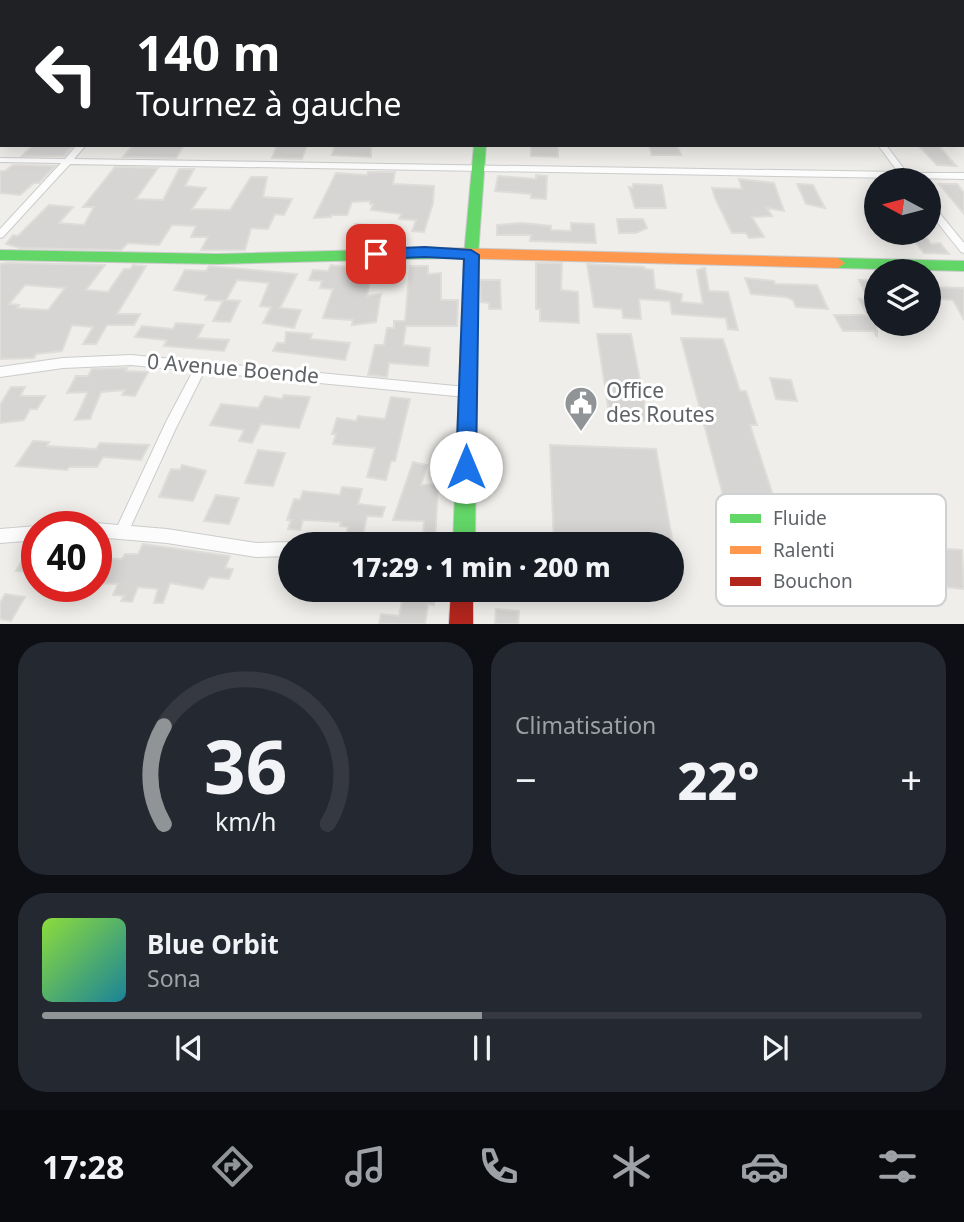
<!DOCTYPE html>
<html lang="fr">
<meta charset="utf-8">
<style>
:root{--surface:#171b24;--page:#242831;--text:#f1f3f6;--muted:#9ea1a6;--line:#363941;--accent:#919496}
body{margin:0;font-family:"Noto Sans",sans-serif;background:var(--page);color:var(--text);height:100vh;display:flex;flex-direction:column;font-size:26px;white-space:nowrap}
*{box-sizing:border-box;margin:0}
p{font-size:23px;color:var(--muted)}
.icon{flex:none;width:38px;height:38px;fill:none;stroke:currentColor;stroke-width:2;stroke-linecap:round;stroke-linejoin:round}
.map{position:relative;height:624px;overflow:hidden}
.side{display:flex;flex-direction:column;gap:18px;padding:18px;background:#0d0f14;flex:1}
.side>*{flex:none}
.top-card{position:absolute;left:0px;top:0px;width:964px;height:147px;box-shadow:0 4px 18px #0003;background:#202124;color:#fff;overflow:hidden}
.needle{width:46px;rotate:277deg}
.controls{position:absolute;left:864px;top:168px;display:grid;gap:14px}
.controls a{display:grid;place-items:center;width:77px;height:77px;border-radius:50%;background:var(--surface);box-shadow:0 4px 18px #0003;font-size:35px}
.speed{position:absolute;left:21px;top:511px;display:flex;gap:14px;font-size:35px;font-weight:700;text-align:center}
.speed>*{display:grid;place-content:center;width:91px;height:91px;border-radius:50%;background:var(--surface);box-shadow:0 4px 18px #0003;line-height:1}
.speed .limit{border:10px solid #d22;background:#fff;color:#111}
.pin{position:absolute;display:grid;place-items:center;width:60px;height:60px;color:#fff;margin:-30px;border-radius:14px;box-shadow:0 4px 10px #0006}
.me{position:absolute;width:77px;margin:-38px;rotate:0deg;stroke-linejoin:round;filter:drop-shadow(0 0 5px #0008)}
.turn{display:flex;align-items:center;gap:24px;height:147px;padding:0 21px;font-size:32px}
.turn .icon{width:91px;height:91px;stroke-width:2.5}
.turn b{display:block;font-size:49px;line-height:60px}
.big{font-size:52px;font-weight:800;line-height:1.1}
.side .tile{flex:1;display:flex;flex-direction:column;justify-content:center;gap:10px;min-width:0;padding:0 24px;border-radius:28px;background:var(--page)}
.side .dial{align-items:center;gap:0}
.dial svg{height:182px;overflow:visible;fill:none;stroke:var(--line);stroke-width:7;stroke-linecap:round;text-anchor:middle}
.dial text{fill:var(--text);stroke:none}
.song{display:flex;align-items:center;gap:21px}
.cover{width:84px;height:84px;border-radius:10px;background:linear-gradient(135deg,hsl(90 70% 55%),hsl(190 70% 35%))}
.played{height:7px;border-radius:4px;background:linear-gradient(90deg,var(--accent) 50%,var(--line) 50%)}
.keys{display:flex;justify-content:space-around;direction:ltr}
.heat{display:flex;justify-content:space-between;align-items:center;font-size:38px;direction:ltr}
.side .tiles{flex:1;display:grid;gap:18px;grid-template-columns:1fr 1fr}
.tile:last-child{grid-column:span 2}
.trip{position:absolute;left:278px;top:532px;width:406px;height:70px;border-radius:35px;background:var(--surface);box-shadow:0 4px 18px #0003;font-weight:800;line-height:70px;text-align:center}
.tabs{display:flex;height:112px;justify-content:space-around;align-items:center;background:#090b0e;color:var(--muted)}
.tabs .icon{width:49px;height:49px}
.tabs .selected{color:var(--accent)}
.tabs b{font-size:32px;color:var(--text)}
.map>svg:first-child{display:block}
.building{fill:#d6d5d3;stroke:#deddd9;stroke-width:2;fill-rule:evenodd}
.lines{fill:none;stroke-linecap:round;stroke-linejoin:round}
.street-casing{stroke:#cbcccc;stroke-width:2}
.fast-casing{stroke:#cacacb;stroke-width:2}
.slow-casing{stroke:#cacacb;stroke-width:2}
.jam-casing{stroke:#cacacb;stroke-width:2}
.street{fill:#fdfcfc;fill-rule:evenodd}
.fast{fill:#63d668;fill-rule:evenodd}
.slow{fill:#ff974d;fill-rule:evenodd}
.jam{fill:#b3261e;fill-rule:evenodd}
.route{fill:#1a73e8;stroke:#114b97;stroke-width:2}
.labels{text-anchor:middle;stroke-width:6;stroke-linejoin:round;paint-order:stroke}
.street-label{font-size:21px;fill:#5f6368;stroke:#fff}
.poi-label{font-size:21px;fill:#5f6368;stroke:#fff;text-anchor:start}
.key{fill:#fff;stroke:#cfd0d2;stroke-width:2}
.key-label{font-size:19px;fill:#5f6368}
</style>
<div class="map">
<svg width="964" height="624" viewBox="0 0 964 624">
<rect width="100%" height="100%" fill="#efeeea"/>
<g class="building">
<polygon points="33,145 73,145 64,156 22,156"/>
<polygon points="133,145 184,145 176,158 123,157"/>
<polygon points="277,145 307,145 302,159 272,158"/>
<polygon points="335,145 371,147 371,157 332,155"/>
<polygon points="531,145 558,145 558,157 531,156"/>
<polygon points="649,145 677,145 681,155 652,155"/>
<polygon points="918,145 938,145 956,166 937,165"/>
<polygon points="13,165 55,166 39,183 34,183 20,195 0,193 0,171 5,171"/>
<polygon points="115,167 158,168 136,199 163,200 179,169 194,169 185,186 206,188 192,209 230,210 251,177 267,177 263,197 292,199 284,215 275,214 268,229 251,228 245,250 201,250 208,237 191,237 196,226 172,225 159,245 128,243 121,250 20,248 6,244 13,235 18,236 49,205 73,207 59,223 84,225 94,207 83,207"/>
<polygon points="368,172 395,172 393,184 434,186 433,203 424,232 412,231 416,220 399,219 401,214 371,210 373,204 370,204 370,201 352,202 347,215 331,215 331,217 314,218 336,173 367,175"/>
<polygon points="536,175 547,176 546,199 531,198 531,194 495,191 498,176 536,179"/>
<polygon points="739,179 774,183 784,211 767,208 772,216 752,217 764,237 749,238 746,233 732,233 715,198 712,188 742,189"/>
<polygon points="633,184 662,185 666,208 635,208 629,187 633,188"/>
<polygon points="797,184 813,185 825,208 806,204"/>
<polygon points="939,184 957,184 964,193 964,214"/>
<polygon points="617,219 643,219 647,228 636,233 619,233"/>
<polygon points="522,223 551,226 551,230 571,231 571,223 594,224 596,243 530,241 531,235 497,235 497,225"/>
<polygon points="355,224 373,225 367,248 352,248 353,243 348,243"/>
<polygon points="923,233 931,244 940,243 949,254 924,253 909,234"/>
<polygon points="347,262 363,262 361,280 370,280 367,296 381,294 376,322 352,325 353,320 323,318 333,289 320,288 322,281 309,280 313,270 328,271 331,265 346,267"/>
<path d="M 8,263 L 105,265 L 86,290 L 108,292 L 124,269 L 130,269 L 133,265 L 146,266 L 117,314 L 140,314 L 134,325 L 107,325 L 96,344 L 83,344 L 93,327 L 72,325 L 62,351 L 36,354 L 34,358 L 0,359 L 0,264 ZM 25,285 L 65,288 L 48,310 L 17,308 L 19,305 L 9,304 Z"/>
<polygon points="536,263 562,263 561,290 578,292 579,323 540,321 540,309 536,309"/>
<polygon points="587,264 644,267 645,269 653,270 655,289 682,294 681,302 703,304 697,270 705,268 709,291 728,292 738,330 728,329 726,318 672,314 670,301 639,299 641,319 623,318 622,309 594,307"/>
<polygon points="209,266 297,274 280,308 301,310 294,328 263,323 271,307 260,306 269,283 237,280 226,300 240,301 230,322 213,321 223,301 205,300 207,295 174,290 185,270 206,271"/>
<polygon points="410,266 428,266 428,274 441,273 441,300 458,300 457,326 406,326 403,345 430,348 428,366 389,363 387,377 368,375 375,345 384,345 387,328 394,328 394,321 405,321"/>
<polygon points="745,278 774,281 775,284 817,285 828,309 796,307 793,300 786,297 751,294"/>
<polygon points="480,280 500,280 501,309 489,309 489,303 481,302"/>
<polygon points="859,280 877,281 877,337 874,331 843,331 834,315 867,315 859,299 869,300"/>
<polygon points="929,287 964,288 964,320 953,300 929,298"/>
<polygon points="176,323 204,325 197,338 229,340 224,351 164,346 167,340 135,337 142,326 173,329"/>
<polygon points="286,332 312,334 310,339 350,343 345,360 273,351 277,343 285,343"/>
<polygon points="597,334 631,334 648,421 610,420"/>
<polygon points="681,338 723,339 740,391 746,391 757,425 750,425 803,587 747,585"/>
<polygon points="127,368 126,371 148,372 135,396 122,395 125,390 101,392 90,419 75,420 88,392 67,393 76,376 88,376 92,369"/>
<polygon points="770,378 791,380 797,401 776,399"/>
<polygon points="11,387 25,387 20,396 45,396 37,409 30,409 24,420 0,423 0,405"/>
<polygon points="284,395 310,397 299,428 261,424 252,443 239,441 244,430 210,425 221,404 258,408 265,396 282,399"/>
<polygon points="391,397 410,399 395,461 391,461 386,480 367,477 375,448 333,444 336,434 332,434 337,418 356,421 358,416 385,419"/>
<polygon points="33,441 49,442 47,446 96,449 100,443 149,445 141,460 103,457 97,467 69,467 67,470 16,466"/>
<polygon points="550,445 656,449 673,544 554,544"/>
<polygon points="258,450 285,453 273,486 245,483"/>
<polygon points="413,462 427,465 421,485 438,484 435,542 423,542 424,521 393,520"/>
<polygon points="182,465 206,471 193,501 159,497 171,469 180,470"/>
<polygon points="342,487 362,489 358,504 385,507 382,517 367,516 361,544 344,544 348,527 340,526 341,522 303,520 300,530 288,529 291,520 287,520 294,499 300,500 303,491 340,495"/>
<polygon points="216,495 239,498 229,524 204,521"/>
<polygon points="143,544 230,556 225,568 233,569 229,579 209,577 203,589 170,583 163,603 154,603 158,589 138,587 132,602 121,601 124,596 113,595 118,584 96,583 96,558 122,559 125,554 138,554"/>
<polygon points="29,547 37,548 37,568 34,573 16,571"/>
<polygon points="918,547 962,550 964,589 935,586"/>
<polygon points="404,591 435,594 434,605 428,604 425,624 379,624 381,614 399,616"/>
<polygon points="5,594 25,597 11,621 0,619 0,603"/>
<polygon points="496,609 519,611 518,624 495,624"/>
</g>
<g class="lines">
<defs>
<g id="street">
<rect x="0" y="89" width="2" height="4"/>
<rect x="962" y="103" width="2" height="4"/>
<polygon points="77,145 86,145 74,159 898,172 878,145 886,145 907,173 964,173 964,179 911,178 910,180 906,180 902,178 70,164 3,237 0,238 0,229 61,163 0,162 0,158 65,159"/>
<polygon points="929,203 932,204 964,243 964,253 961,252 929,212"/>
<polygon points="131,355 466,387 470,388 472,392 470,396 466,397 204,372 175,430 131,526 167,529 256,543 290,542 295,544 290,544 290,556 256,557 167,543 96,537 96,527 90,527 96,523 118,525 166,422 193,371 131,365 63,368 0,377 0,367 63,358"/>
<polygon points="37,526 39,527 37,527 37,540 0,543 0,529"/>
</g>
<g id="fast">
<polygon points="474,145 486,145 478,255 475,544 453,544 464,255"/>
<polygon points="449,248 456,253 449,258 218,264 0,260 0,250 218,254"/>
<polygon points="838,258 964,261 964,271 838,268 831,263"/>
</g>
<polygon id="slow" points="449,248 838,258 845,263 838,268 449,258 442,253"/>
<polygon id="jam" points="451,590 473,590 473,624 449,624"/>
</defs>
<use href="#street" class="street-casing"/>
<use href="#fast" class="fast-casing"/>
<use href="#slow" class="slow-casing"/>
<use href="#jam" class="jam-casing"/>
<use href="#street" class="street"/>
<use href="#fast" class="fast"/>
<use href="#slow" class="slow"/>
<use href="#jam" class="jam"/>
</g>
<linearGradient id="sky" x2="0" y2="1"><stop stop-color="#97c6ef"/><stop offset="0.44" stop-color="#f8f7f6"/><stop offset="1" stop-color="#f8f7f6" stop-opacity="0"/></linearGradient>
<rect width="964" height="156" fill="url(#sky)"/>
<polygon class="route" points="425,247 471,250 479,255 476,467 473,474 466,477 459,474 456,467 464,259 425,257 376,259 369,254 376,249"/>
<defs>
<symbol id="civic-pin" viewBox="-11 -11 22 30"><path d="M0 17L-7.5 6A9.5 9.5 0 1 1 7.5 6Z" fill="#919496" stroke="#fff"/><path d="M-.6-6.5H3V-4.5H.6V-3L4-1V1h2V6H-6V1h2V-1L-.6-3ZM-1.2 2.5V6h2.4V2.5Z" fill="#fff"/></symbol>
</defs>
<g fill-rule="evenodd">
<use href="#civic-pin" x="562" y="384" width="38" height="52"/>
</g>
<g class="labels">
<g class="street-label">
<text transform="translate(233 369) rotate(5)" y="7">0 Avenue Boende</text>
</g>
<g class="poi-label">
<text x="606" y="398">Office<tspan x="606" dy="24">des Routes</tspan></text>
</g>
</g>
<rect x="716" y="494" width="230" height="112" rx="10" class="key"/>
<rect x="730" y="514" width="31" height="9" fill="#63d668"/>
<rect x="730" y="546" width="31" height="8" fill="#ff974d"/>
<rect x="730" y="577" width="31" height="9" fill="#b3261e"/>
<g class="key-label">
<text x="773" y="525">Fluide</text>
<text x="773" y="557">Ralenti</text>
<text x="773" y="588">Bouchon</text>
</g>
</svg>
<div class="controls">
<a><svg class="needle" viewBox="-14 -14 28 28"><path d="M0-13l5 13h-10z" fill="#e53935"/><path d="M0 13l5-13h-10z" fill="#9ea1a6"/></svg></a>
<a><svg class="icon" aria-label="layers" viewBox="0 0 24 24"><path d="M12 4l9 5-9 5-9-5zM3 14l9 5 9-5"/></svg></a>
</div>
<div class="speed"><div class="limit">40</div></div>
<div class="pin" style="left:376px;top:254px;background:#d93025"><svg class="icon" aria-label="arrive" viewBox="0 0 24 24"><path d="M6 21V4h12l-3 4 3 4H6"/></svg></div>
<svg class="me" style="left:466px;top:467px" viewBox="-20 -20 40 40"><circle r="19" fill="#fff"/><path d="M0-13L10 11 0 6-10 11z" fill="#1a73e8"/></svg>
<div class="trip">17:29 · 1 min · 200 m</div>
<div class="top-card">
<div class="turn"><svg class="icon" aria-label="left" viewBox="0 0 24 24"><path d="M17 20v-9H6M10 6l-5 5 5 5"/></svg><div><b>140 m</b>Tournez à gauche</div></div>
</div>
</div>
<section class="side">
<div class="tiles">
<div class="tile dial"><svg viewBox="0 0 100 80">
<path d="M14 69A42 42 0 1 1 86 69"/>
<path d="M14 69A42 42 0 0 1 14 26" stroke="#919496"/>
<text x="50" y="56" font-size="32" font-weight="700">36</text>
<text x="50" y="72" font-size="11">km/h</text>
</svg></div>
<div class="tile"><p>Climatisation</p>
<div class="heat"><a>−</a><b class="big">22°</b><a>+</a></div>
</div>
<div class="tile">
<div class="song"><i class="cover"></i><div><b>Blue Orbit</b><p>Sona</p></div></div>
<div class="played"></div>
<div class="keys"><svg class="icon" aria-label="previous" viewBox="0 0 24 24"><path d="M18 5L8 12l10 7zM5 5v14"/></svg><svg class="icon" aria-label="pause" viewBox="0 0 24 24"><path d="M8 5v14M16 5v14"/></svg><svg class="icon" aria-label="next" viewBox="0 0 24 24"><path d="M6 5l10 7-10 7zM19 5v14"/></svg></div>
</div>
</div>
</section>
<nav class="tabs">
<b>17:28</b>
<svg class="icon selected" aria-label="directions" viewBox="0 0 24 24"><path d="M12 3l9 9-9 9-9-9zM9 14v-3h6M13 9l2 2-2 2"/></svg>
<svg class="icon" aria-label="music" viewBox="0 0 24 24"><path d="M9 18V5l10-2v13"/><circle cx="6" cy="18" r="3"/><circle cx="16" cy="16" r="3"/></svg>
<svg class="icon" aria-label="phone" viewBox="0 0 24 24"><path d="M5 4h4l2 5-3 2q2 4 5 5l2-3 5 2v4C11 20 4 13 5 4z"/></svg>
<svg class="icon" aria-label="climate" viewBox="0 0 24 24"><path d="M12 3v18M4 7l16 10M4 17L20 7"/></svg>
<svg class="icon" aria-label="car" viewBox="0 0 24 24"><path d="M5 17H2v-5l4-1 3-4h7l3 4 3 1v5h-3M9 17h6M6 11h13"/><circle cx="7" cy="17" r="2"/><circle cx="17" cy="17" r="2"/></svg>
<svg class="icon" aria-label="filters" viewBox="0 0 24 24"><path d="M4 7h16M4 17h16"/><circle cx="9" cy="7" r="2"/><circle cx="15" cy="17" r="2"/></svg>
</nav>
